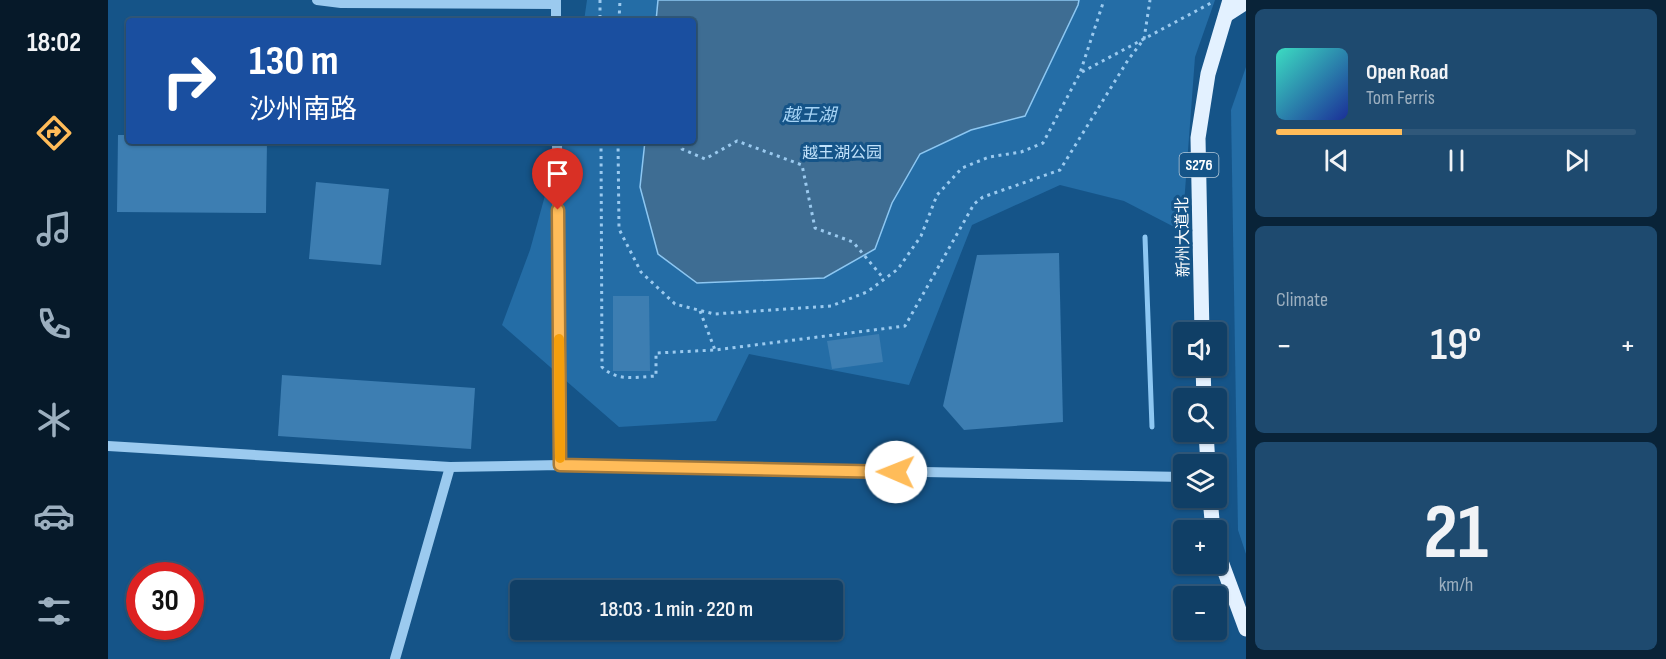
<!DOCTYPE html>
<meta charset="utf-8">
<style>
:root{--surface:#103f66;--page:#1e4a6f;--text:#f1f3f6;--muted:#9cafbf;--line:#30587a;--accent:#ffbc59}
body{margin:0;font-family:"Sofia Sans Condensed","Noto Sans SC",sans-serif;background:var(--page);color:var(--text);height:100vh;display:flex;flex-direction:column;font-size:22px;white-space:nowrap}
*{box-sizing:border-box;margin:0}
p{font-size:20px;color:var(--muted)}
.icon{flex:none;width:33px;height:33px;fill:none;stroke:currentColor;stroke-width:2;stroke-linecap:round;stroke-linejoin:round}
.map{position:relative;flex:1;overflow:hidden}
.drawer{display:flex;flex-direction:column;gap:9px;padding:9px;background:#092338;width:420px}
.drawer>*{flex:none}
.top-card{position:absolute;left:18px;top:18px;width:570px;height:126px;border-radius:6px;box-shadow:0 2px 4px #0004,0 0 0 2px var(--line);background:#1a4fa0;color:#fff;overflow:hidden}
.tools{position:absolute;left:1065px;top:322px;display:grid;gap:12px}
.tools a{display:grid;place-items:center;width:54px;height:54px;border-radius:6px;background:var(--surface);box-shadow:0 2px 4px #0004,0 0 0 2px var(--line);font-size:30px}
.speed{position:absolute;left:18px;top:562px;display:flex;gap:12px;font-size:30px;font-weight:700;text-align:center}
.speed>*{display:grid;place-content:center;width:78px;height:78px;border-radius:50%;background:var(--surface);box-shadow:0 2px 4px #0004,0 0 0 2px var(--line);line-height:1}
.speed .limit{border:9px solid #d22;background:#fff;color:#111}
.pin{position:absolute;display:grid;place-items:center;width:51px;height:51px;color:#fff;margin:-62px -26px;border-radius:50% 50% 50% 0;rotate:-45deg;box-shadow:0 0 6px #0007}
.pin .icon{rotate:45deg}
.me{position:absolute;width:66px;margin:-33px;rotate:271deg;stroke-linejoin:round;filter:drop-shadow(0 0 4px #0008)}
.turn{display:flex;align-items:center;gap:21px;height:126px;padding:0 24px;font-size:27px}
.turn .icon{width:78px;height:78px;stroke-width:2.5}
.turn b{display:block;font-size:42px;line-height:51px}
.big{font-size:45px;font-weight:600;line-height:1.1}
.drawer .tile{flex:1;display:flex;flex-direction:column;justify-content:center;gap:9px;min-width:0;padding:0 21px;border-radius:9px;background:var(--page)}
.drawer .dial{align-items:center;gap:0}
.dial b{font-size:78px;line-height:1}
.song{display:flex;align-items:center;gap:18px}
.cover{width:72px;height:72px;border-radius:9px;background:linear-gradient(135deg,hsl(170 70% 55%),hsl(230 70% 35%))}
.played{height:6px;border-radius:3px;background:linear-gradient(90deg,var(--accent) 35%,var(--line) 35%)}
.keys{display:flex;justify-content:space-around;direction:ltr}
.heat{display:flex;justify-content:space-between;align-items:center;font-size:33px;direction:ltr}
.trip{position:absolute;left:402px;top:580px;width:333px;height:60px;border-radius:6px;background:var(--surface);box-shadow:0 2px 4px #0004,0 0 0 2px var(--line);font-weight:600;line-height:60px;text-align:center}
main{display:flex;flex:1;min-height:0}
.menu{display:flex;flex-direction:column;width:108px;justify-content:space-around;align-items:center;background:#061929;color:var(--muted)}
.menu .icon{width:42px;height:42px}
.menu .selected{color:var(--accent)}
.menu b{font-size:27px;color:var(--text)}
.map>svg:first-child{display:block}
.green{fill:#246da6}
.water{fill:#3e6d93;stroke:#8dc7f2;stroke-width:1.5}
.lines{fill:none;stroke-linecap:round;stroke-linejoin:round}
.stream{stroke:#8dc7f2;stroke-width:5}
.building{fill:#3d7eb2}
.path{stroke:#9bcaef;stroke-width:3;stroke-dasharray:3 4.5;stroke-linecap:butt}
.minor{stroke:#9bcaef;stroke-width:10}
.major{stroke:#e3f1ff;stroke-width:15}
.route-casing{stroke:#a67a3a;stroke-width:15}
.route{stroke:#ffbc59;stroke-width:10}
.slow{stroke:#f59e0b;stroke-width:10}
.labels{text-anchor:middle;stroke-width:6;stroke-linejoin:round;paint-order:stroke}
.shield{fill:#155488;stroke:#b9ccdb;stroke-width:1.5}
.shield-label{font-size:15px;font-weight:bold;fill:#fff}
.park-label{font-size:16px;fill:#c1e2fb;stroke:#155488}
.street-label{font-size:16px;fill:#fff;stroke:#155488}
.water-label{font-size:18px;font-style:italic;fill:#a6d4f6;stroke:#155488}
</style>
<main>
<nav class="menu">
<b>18:02</b>
<svg class="icon selected" aria-label="directions" viewBox="0 0 24 24"><path d="M12 3l9 9-9 9-9-9zM9 14v-3h6M13 9l2 2-2 2"/></svg>
<svg class="icon" aria-label="music" viewBox="0 0 24 24"><path d="M9 18V5l10-2v13"/><circle cx="6" cy="18" r="3"/><circle cx="16" cy="16" r="3"/></svg>
<svg class="icon" aria-label="phone" viewBox="0 0 24 24"><path d="M5 4h4l2 5-3 2q2 4 5 5l2-3 5 2v4C11 20 4 13 5 4z"/></svg>
<svg class="icon" aria-label="climate" viewBox="0 0 24 24"><path d="M12 3v18M4 7l16 10M4 17L20 7"/></svg>
<svg class="icon" aria-label="car" viewBox="0 0 24 24"><path d="M5 17H2v-5l4-1 3-4h7l3 4 3 1v5h-3M9 17h6M6 11h13"/><circle cx="7" cy="17" r="2"/><circle cx="17" cy="17" r="2"/></svg>
<svg class="icon" aria-label="filters" viewBox="0 0 24 24"><path d="M4 7h16M4 17h16"/><circle cx="9" cy="7" r="2"/><circle cx="15" cy="17" r="2"/></svg>
</nav>
<div class="map">
<svg width="1138" height="659" viewBox="0 0 1138 659">
<rect width="100%" height="100%" fill="#155488"/>
<g class="green">
<polygon points="479,0 1107,0 1087,57 1074,231 1016,201 952,185 864,225 801,385 641,354 608,421 511,427 394,325 422,250 452,141 585,141 585,21 476,21"/>
<polygon points="1138,67 1138,554 1130,530 1123,110"/>
</g>
<polygon class="water" points="550,0 971,0 970,5 917,116 863,130 812,154 784,203 767,249 716,278 589,283 550,254 532,187 537,141 585,141 585,21 548,21"/>
<g class="lines">
<polyline class="stream" points="1037,237 1044,427"/>
</g>
<g class="building">
<polygon points="10,135 21,135 21,141 159,141 158,213 9,212"/>
<polygon points="208,182 281,189 273,265 201,259"/>
<polygon points="951,253 955,422 856,430 835,406 869,255"/>
<polygon points="505,296 541,296 542,371 505,371"/>
<polygon points="771,334 775,362 724,369 719,341"/>
<polygon points="174,375 367,388 363,449 170,436"/>
</g>
<g class="lines">
<g class="path">
<polyline points="492,0 492,21"/>
<polyline points="511,21 512,0"/>
<polyline points="974,72 1103,3"/>
<path d="M 493,141 L 494,367 C 509,382 529,377 548,376 L 548,353 L 607,350 L 797,326 L 866,204 L 875,197 L 952,170 L 1020,60 L 1036,39 L 1042,0"/>
<polyline points="510,141 511,229 533,272 567,304 606,314 723,306 759,292 790,269 813,236 829,195 854,168 881,157 913,152 935,143 972,73 996,0"/>
<polyline points="572,141 574,149 597,159 629,141 694,165 707,228 745,242 776,279"/>
<polyline points="592,311 607,350"/>
</g>
<g class="minor">
<polyline points="209,0 233,3 448,4"/>
<polyline points="448,0 448,21"/>
<polyline points="449,141 452,465"/>
<polyline points="0,446 342,467 452,465 1076,477"/>
<polyline points="287,659 342,467"/>
</g>
<g class="major">
<polyline points="1118,15 1138,2"/>
<polyline points="1094,333 1090,138 1100,74 1122,0"/>
<polyline points="1095,366 1096,399"/>
<polyline points="1098,432 1100,465"/>
<polyline points="1102,498 1105,531"/>
<polyline points="1108,544 1114,564 1138,629"/>
</g>
</g>
<g class="lines">
<defs>
<polyline id="route" points="450,210 452,465 788,472"/>
</defs>
<use href="#route" class="route-casing"/>
<use href="#route" class="route"/>
<polyline class="slow" points="451,339 452,458"/>
</g>
<g class="labels">
<rect class="shield" x="1071.5" y="153" width="39" height="24" rx="4.5"/>
<g class="shield-label">
<text x="1091" y="170">S276</text>
</g>
<g class="park-label">
<text x="734" y="158">越王湖公园</text>
</g>
<g class="street-label">
<text transform="translate(1074 237) rotate(-91)" y="6">新州大道北</text>
</g>
<g class="water-label">
<text x="701" y="121">越王湖</text>
</g>
</g>
</svg>
<div class="tools">
<a><svg class="icon" aria-label="sound" viewBox="0 0 24 24"><path d="M4 9h4l5-4v14l-5-4H4zM17 9q2 3 0 6"/></svg></a>
<a><svg class="icon" aria-label="search" viewBox="0 0 24 24"><circle cx="10" cy="10" r="6"/><path d="M15 15l6 6"/></svg></a>
<a><svg class="icon" aria-label="layers" viewBox="0 0 24 24"><path d="M12 4l9 5-9 5-9-5zM3 14l9 5 9-5"/></svg></a>
<a>+</a>
<a>−</a>
</div>
<div class="speed"><div class="limit">30</div></div>
<div class="pin" style="left:450px;top:210px;background:#d93025"><svg class="icon" aria-label="arrive" viewBox="0 0 24 24"><path d="M6 21V4h12l-3 4 3 4H6"/></svg></div>
<svg class="me" style="left:788px;top:472px" viewBox="-20 -20 40 40"><circle r="19" fill="#fff"/><path d="M0-13L10 11 0 6-10 11z" fill="#ffbc59"/></svg>
<div class="trip">18:03 · 1 min · 220 m</div>
<div class="top-card">
<div class="turn"><svg class="icon" aria-label="right" viewBox="0 0 24 24"><path d="M7 20v-9h11M14 6l5 5-5 5"/></svg><div><b>130 m</b>沙州南路</div></div>
</div>
</div>
<section class="drawer">
<div class="tile">
<div class="song"><i class="cover"></i><div><b>Open Road</b><p>Tom Ferris</p></div></div>
<div class="played"></div>
<div class="keys"><svg class="icon" aria-label="previous" viewBox="0 0 24 24"><path d="M18 5L8 12l10 7zM5 5v14"/></svg><svg class="icon" aria-label="pause" viewBox="0 0 24 24"><path d="M8 5v14M16 5v14"/></svg><svg class="icon" aria-label="next" viewBox="0 0 24 24"><path d="M6 5l10 7-10 7zM19 5v14"/></svg></div>
</div>
<div class="tile"><p>Climate</p>
<div class="heat"><a>−</a><b class="big">19°</b><a>+</a></div>
</div>
<div class="tile dial"><b>21</b><p>km/h</p></div>
</section>
</main>
